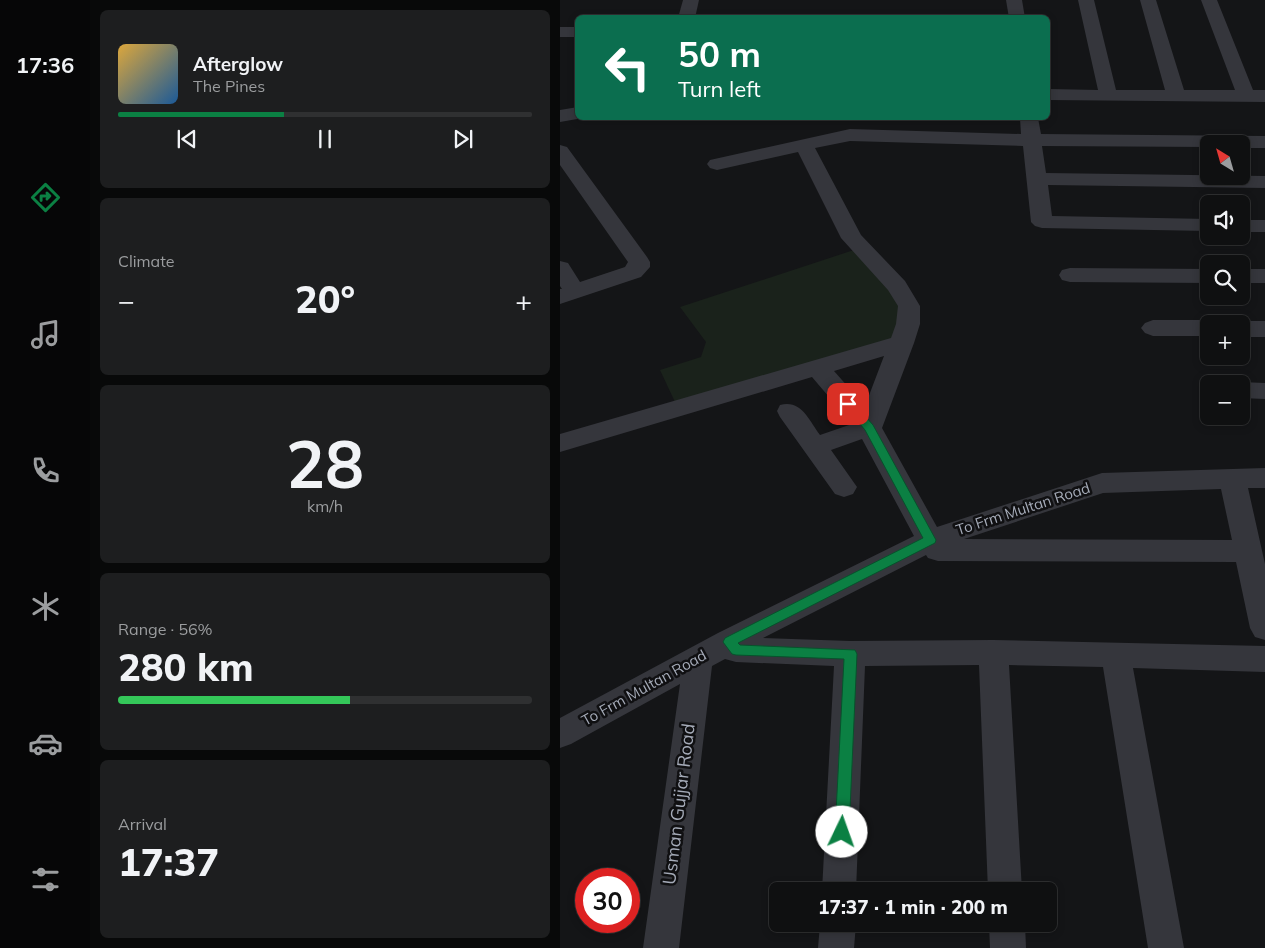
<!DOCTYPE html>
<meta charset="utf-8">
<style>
:root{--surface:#0f1011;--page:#1d1e1f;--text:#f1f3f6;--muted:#9b9d9f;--line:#2f3031;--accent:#0b8043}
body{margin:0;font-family:Mulish,sans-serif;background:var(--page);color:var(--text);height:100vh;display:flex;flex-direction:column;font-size:19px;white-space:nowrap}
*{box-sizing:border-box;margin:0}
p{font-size:16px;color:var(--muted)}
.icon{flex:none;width:28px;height:28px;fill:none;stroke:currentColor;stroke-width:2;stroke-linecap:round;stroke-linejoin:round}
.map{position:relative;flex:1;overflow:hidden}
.side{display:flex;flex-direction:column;gap:10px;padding:10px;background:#080909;width:470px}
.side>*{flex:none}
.banner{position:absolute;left:15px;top:15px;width:475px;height:105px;border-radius:8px;box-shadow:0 2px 8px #0003,0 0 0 1px var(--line);background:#0b6e4f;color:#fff;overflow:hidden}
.needle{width:32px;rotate:323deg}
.fabs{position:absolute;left:640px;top:135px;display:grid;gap:10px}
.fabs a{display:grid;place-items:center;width:50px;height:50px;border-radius:8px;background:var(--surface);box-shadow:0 2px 8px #0003,0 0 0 1px var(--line);font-size:25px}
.speed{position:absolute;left:15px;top:868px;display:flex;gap:10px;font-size:25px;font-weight:700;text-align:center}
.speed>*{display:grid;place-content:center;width:65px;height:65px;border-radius:50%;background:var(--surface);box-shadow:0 2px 8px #0003,0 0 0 1px var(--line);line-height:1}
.speed .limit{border:8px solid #d22;background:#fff;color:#111}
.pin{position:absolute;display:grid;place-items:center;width:42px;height:42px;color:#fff;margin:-21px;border-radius:10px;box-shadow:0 2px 8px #0006}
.me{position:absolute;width:55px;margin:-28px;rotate:3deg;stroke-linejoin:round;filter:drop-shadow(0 0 4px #0008)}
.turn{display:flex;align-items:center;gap:18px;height:105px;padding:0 20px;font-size:22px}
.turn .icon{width:65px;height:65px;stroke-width:2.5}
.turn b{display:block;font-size:35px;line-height:42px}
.big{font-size:38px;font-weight:800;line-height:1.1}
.side .card{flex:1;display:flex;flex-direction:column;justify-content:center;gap:8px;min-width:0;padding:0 18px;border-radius:8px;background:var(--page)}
.side .dial{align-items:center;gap:0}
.dial b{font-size:65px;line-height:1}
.song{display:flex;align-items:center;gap:15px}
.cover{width:60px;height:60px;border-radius:8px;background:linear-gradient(135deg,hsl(40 70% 55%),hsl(210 70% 35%))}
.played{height:5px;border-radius:2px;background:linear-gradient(90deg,var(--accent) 40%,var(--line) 40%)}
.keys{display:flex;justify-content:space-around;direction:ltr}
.heat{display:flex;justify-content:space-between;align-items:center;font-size:28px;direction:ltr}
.charge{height:8px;border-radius:4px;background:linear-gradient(90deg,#34c759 56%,var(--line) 0)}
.trip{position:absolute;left:209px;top:882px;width:288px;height:50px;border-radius:8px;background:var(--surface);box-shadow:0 2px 8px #0003,0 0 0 1px var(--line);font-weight:800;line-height:50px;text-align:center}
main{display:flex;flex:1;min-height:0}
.tabs{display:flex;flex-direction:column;width:90px;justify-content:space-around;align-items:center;background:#060607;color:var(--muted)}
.tabs .icon{width:35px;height:35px}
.tabs .current{color:var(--accent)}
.tabs b{font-size:22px;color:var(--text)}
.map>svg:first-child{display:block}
.green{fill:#1a221b}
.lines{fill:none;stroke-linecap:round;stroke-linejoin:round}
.minor{fill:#35363c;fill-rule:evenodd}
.route{fill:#0b8043;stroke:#07532c}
.labels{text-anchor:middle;stroke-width:5;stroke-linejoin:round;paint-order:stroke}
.street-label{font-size:15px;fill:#a5abb8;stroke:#101012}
.near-street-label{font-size:18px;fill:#a5abb8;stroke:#101012}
</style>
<main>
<nav class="tabs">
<b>17:36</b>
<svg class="icon current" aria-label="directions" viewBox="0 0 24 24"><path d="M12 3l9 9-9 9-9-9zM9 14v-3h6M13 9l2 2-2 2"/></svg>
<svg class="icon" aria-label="music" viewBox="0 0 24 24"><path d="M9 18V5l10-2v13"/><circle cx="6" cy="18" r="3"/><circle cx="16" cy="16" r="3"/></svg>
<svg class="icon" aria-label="phone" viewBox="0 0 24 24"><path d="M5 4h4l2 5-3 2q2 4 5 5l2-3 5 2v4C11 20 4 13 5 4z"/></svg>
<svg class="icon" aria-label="climate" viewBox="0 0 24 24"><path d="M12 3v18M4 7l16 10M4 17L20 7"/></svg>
<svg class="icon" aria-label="car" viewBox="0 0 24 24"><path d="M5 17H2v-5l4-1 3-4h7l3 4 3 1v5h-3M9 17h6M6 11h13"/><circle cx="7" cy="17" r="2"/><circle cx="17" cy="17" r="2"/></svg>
<svg class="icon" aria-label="filters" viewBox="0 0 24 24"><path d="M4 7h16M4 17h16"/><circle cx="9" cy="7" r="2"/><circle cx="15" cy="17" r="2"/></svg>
</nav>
<section class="side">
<div class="card">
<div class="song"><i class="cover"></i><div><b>Afterglow</b><p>The Pines</p></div></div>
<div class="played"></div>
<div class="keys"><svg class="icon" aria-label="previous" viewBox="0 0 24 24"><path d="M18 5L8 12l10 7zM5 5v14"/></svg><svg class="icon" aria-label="pause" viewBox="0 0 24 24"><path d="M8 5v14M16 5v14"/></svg><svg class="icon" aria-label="next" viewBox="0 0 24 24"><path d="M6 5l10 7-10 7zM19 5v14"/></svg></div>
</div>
<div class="card"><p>Climate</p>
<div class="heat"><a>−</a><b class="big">20°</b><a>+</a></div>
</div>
<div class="card dial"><b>28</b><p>km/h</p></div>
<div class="card"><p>Range · 56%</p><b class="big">280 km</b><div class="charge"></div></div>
<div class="card"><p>Arrival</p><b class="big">17:37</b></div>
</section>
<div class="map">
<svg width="705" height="948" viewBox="0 0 705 948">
<rect width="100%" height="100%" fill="#141517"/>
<polygon class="green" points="297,249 328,285 340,306 334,339 115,402 100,370 141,357 146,342 120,307"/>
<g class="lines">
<g class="minor">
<polygon points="123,0 139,0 135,18 118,18"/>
<polygon points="446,0 462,0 465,18 449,18"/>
<polygon points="518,0 534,0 556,90 605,90 580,0 596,0 624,90 675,90 641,0 657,0 693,90 705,90 705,102 488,100 488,89 538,90"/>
<rect x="0" y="27" width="18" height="10"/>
<polygon points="18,107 18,118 23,118 0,122 0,110"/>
<path d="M 460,118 L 478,118 L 481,134 L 705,136 L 705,148 L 681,148 L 681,144 L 649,144 L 649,147 L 482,146 L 486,173 L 705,176 L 705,188 L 488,185 L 492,216 L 649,219 L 649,231 L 482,228 L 475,226 L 471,222 L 463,146 L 290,141 L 255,148 L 301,235 L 345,281 L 360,306 L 360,324 L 354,343 L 322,428 L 377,527 L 542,473 L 705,468 L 705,488 L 688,488 L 705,564 L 705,640 L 695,637 L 690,628 L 676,562 L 378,561 L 368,558 L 366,555 L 203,638 L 290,641 L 433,640 L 705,646 L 705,672 L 573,668 L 624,948 L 588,948 L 543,667 L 449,665 L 462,891 L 428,891 L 419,665 L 305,666 L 296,891 L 262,891 L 274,666 L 176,662 L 165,659 L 152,666 L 119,948 L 83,948 L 120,684 L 11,744 L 0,748 L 0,718 L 158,633 L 354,536 L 302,439 L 271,450 L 297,487 L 293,494 L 284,497 L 275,494 L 220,417 L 217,411 L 220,405 C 241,399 249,420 260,435 L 292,424 L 252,377 L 0,452 L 0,434 L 331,338 L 336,324 L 338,306 L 328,290 L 281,238 L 238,152 L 157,170 L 150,168 L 147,164 L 150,160 L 290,129 L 461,134 ZM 324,356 L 305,406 L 274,371 ZM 661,489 L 672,540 L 404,539 L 543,493 Z"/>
<polygon points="0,145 7,147 87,257 90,262 90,267 81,277 0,304 0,289 2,289 0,286 0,261 8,263 20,282 65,267 68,262 0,165"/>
<rect x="681" y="220" width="24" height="12"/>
<polygon points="510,268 649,269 649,283 510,282 502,280 499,275 502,270"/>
<rect x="681" y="269" width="24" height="14"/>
<polygon points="593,320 649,320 658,324 649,324 649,336 593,336 585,333 581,328 585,323"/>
<polygon points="681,321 705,321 705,337 681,337 681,324 673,324"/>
<polygon points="681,382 705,383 705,399 681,398 681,384 673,384"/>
<polygon points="260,924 296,924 294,948 258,948"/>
<polygon points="429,924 465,924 466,948 430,948"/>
</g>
</g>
<polygon class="route" points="288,400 292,401 313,425 376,540 375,543 178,643 180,645 295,650 297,654 289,832 287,837 282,839 277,837 275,832 284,659 176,655 172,654 163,642 165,638 363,538 305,430 283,404"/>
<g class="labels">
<g class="street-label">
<text transform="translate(463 509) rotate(-18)" y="5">To Frm Multan Road</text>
<text transform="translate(84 688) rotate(-29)" y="5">To Frm Multan Road</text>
</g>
<g class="near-street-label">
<text transform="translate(119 804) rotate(-83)" y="6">Usman Gujjar Road</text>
</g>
</g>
</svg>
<div class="fabs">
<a><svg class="needle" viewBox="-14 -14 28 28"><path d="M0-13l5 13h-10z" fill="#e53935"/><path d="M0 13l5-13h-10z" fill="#9b9d9f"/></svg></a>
<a><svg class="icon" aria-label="sound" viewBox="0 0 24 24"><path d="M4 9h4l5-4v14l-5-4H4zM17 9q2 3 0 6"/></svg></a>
<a><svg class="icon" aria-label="search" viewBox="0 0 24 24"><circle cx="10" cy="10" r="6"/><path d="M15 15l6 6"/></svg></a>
<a>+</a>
<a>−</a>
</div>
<div class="speed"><div class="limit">30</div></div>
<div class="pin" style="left:288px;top:404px;background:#d93025"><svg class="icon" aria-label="arrive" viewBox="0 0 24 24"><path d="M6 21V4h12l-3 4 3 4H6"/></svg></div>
<svg class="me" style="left:282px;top:832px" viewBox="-20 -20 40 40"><circle r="19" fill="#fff"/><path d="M0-13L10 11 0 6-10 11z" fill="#0b8043"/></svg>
<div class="trip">17:37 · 1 min · 200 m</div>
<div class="banner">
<div class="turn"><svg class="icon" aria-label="left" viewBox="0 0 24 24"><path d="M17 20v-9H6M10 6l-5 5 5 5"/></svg><div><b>50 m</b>Turn left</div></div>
</div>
</div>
</main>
